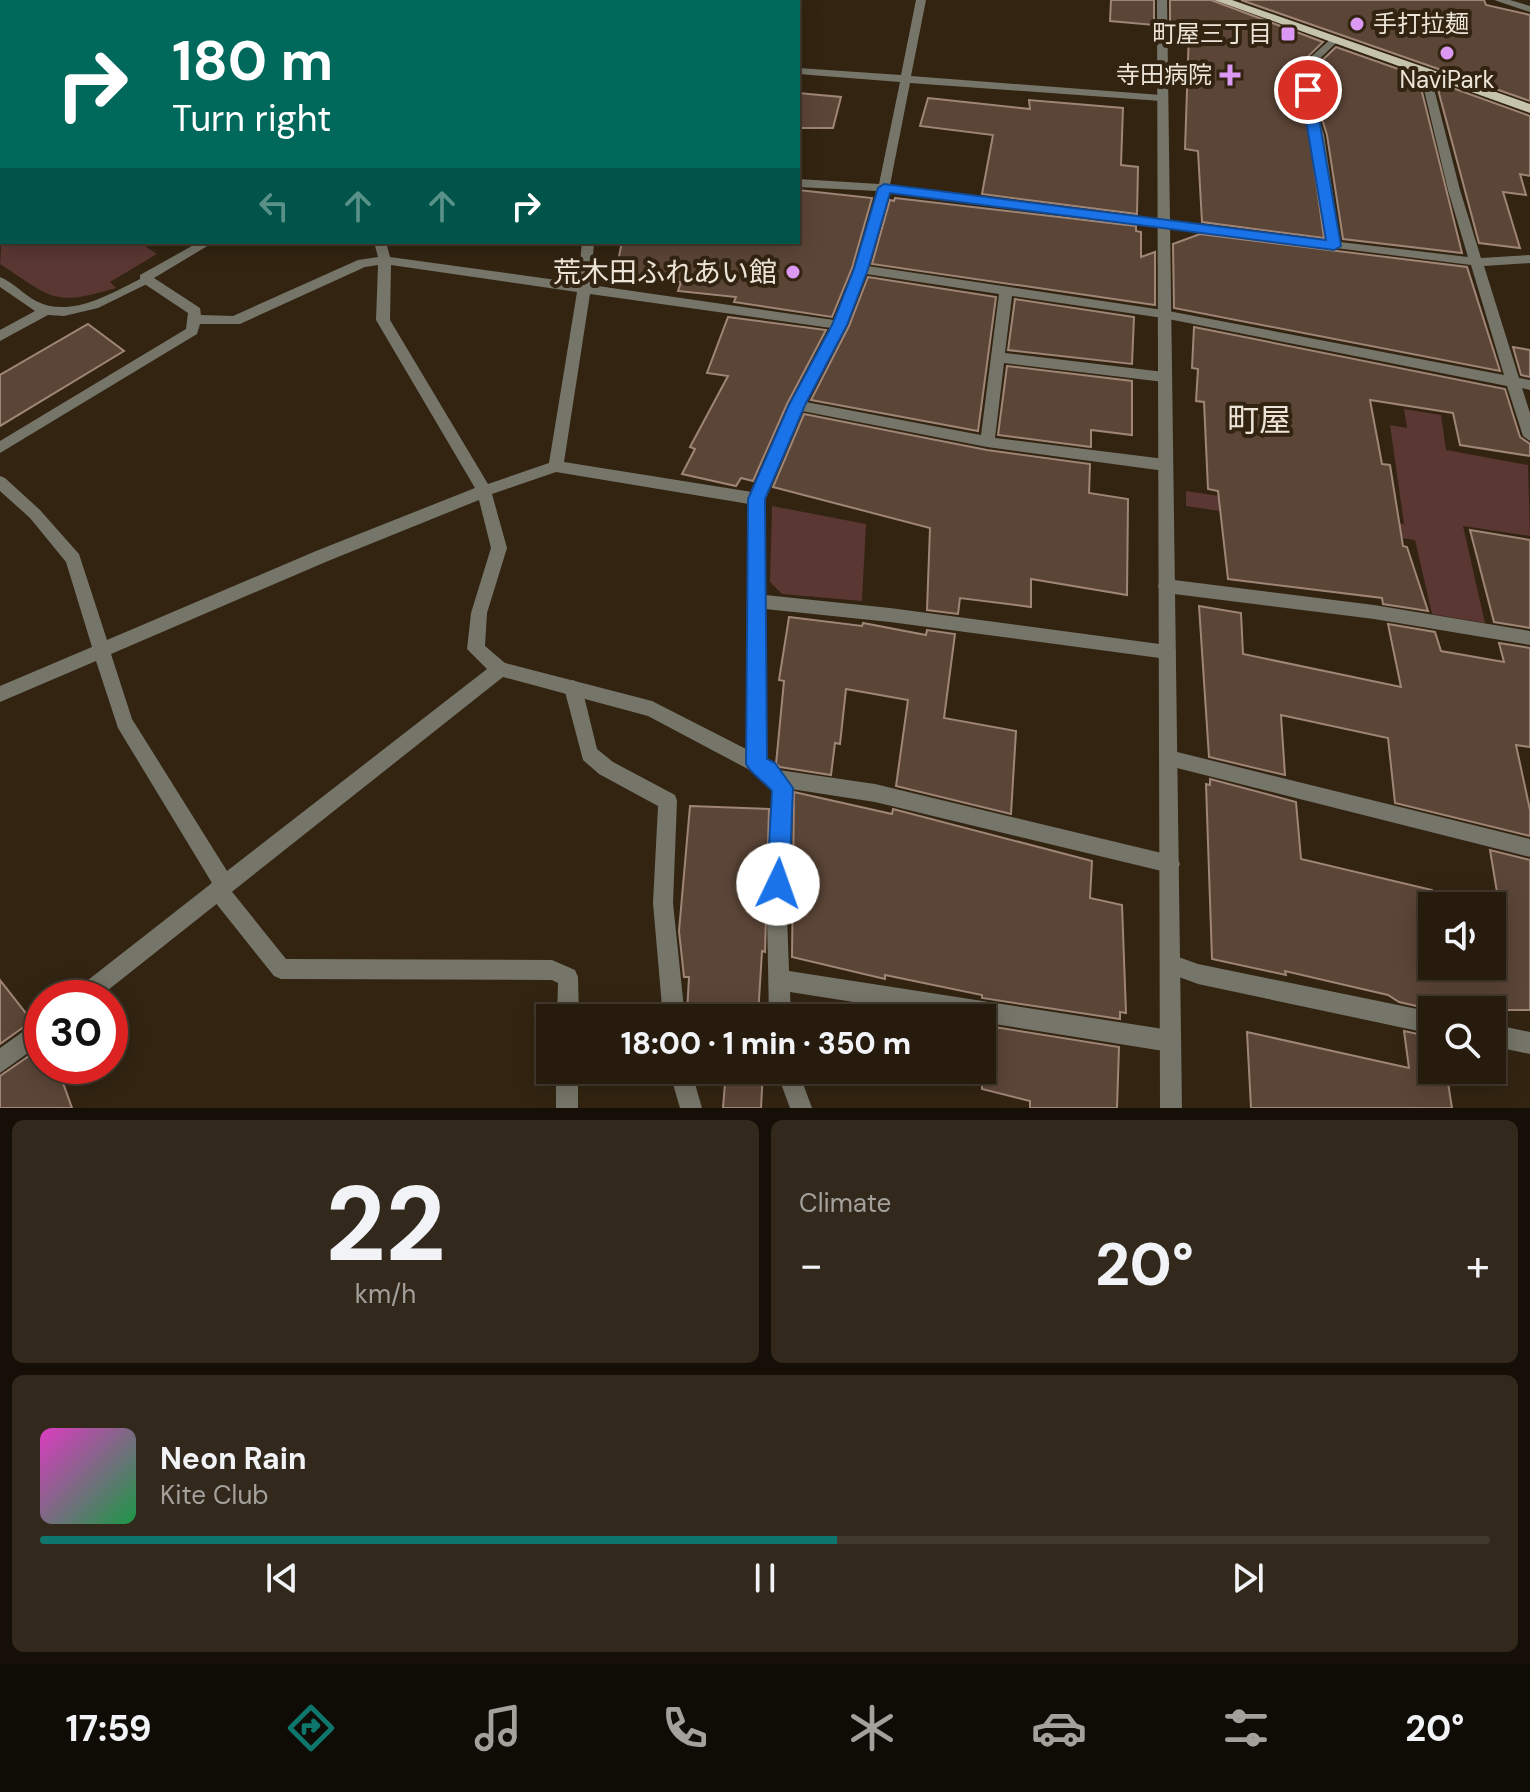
<!DOCTYPE html>
<meta charset="utf-8">
<style>
:root{--surface:#261b0d;--page:#32281b;--text:#f1f3f6;--muted:#a4a19d;--line:#42392e;--accent:#0f766e}
body{margin:0;font-family:"DM Sans","Noto Sans JP",sans-serif;background:var(--page);color:var(--text);height:100vh;display:flex;flex-direction:column;font-size:30px;white-space:nowrap}
*{box-sizing:border-box;margin:0}
p{font-size:26px;color:var(--muted)}
.icon{flex:none;width:44px;height:44px;fill:none;stroke:currentColor;stroke-width:2;stroke-linecap:round;stroke-linejoin:round}
.map{position:relative;height:1108px;overflow:hidden}
.details{display:flex;flex-direction:column;gap:12px;padding:12px;background:#150f07;flex:1}
.details>*{flex:none}
.top-card{position:absolute;left:0px;top:0px;width:800px;height:244px;box-shadow:0 4px 20px #0003,0 0 0 2px var(--line);background:#00695c;color:#fff;overflow:hidden}
.fabs{position:absolute;left:1418px;top:892px;display:grid;gap:16px}
.fabs a{display:grid;place-items:center;width:88px;height:88px;border-radius:0px;background:var(--surface);box-shadow:0 4px 20px #0003,0 0 0 2px var(--line);font-size:40px}
.speed{position:absolute;left:24px;top:980px;display:flex;gap:16px;font-size:40px;font-weight:700;text-align:center}
.speed>*{display:grid;place-content:center;width:104px;height:104px;border-radius:50%;background:var(--surface);box-shadow:0 4px 20px #0003,0 0 0 2px var(--line);line-height:1}
.speed .limit{border:12px solid #d22;background:#fff;color:#111}
.pin{position:absolute;display:grid;place-items:center;width:68px;height:68px;color:#fff;margin:-34px;border:4px solid #fff;border-radius:50%;box-shadow:0 2px 8px #0007}
.me{position:absolute;width:88px;margin:-44px;rotate:3deg;stroke-linejoin:round;filter:drop-shadow(0 0 6px #0008)}
.turn{display:flex;align-items:center;gap:28px;height:168px;padding:0 40px;font-size:36px}
.turn .icon{width:104px;height:104px;stroke-width:2.5}
.turn b{display:block;font-size:56px;line-height:68px}
.lanes{display:flex;align-items:center;height:76px;padding:0 40px;background:#0003;justify-content:center;gap:40px;direction:ltr}
.lanes .off{opacity:.35}
.big{font-size:60px;font-weight:800;line-height:1.1}
.details .tile{flex:1;display:flex;flex-direction:column;justify-content:center;gap:12px;min-width:0;padding:0 28px;border-radius:12px;background:var(--page)}
.details .dial{align-items:center;gap:0}
.dial b{font-size:104px;line-height:1}
.song{display:flex;align-items:center;gap:24px}
.cover{width:96px;height:96px;border-radius:12px;background:linear-gradient(135deg,hsl(310 70% 55%),hsl(140 70% 35%))}
.played{height:8px;border-radius:4px;background:linear-gradient(90deg,var(--accent) 55%,var(--line) 55%)}
.keys{display:flex;justify-content:space-around;direction:ltr}
.heat{display:flex;justify-content:space-between;align-items:center;font-size:44px;direction:ltr}
.details .tiles{flex:1;display:grid;gap:12px;grid-template-columns:1fr 1fr}
.tile:last-child{grid-column:span 2}
.trip{position:absolute;left:536px;top:1004px;width:460px;height:80px;border-radius:0px;background:var(--surface);box-shadow:0 4px 20px #0003,0 0 0 2px var(--line);font-weight:800;line-height:80px;text-align:center}
.tabs{display:flex;height:128px;justify-content:space-around;align-items:center;background:#0f0b05;color:var(--muted)}
.tabs .icon{width:56px;height:56px}
.tabs .current{color:var(--accent)}
.tabs b{font-size:36px;color:var(--text)}
.map>svg:first-child{display:block}
.green{fill:#5a3732}
.building{fill:#5b4537;stroke:#9f8576;stroke-width:2}
.lines{fill:none;stroke-linecap:round;stroke-linejoin:round}
.service{fill:#767569;fill-rule:evenodd}
.minor{fill:#767569;fill-rule:evenodd}
.tertiary{fill:#767569;fill-rule:evenodd}
.primary{fill:#c6c3ac;fill-rule:evenodd}
.route{fill:#1a73e8;stroke:#114b97;stroke-width:2}
.poi-dot{fill:#dc99f4;stroke:#322411;stroke-width:3}
.labels{text-anchor:middle;stroke-width:8;stroke-linejoin:round;paint-order:stroke}
.far-poi-label{font-size:24px;fill:#ede4d8;stroke:#322411;text-anchor:end}
.poi-label{font-size:28px;fill:#ede4d8;stroke:#322411;text-anchor:end}
.quarter-label{font-size:32px;fill:#ede4d8;stroke:#322411}
</style>
<div class="map">
<svg width="1530" height="1108" viewBox="0 0 1530 1108">
<rect width="100%" height="100%" fill="#322411"/>
<g class="green">
<path d="M 2,235 L 2,242 L 139,242 L 157,254 L 110,282 L 116,288 C 52,307 53,298 0,264 Z"/>
<polygon points="1404,409 1441,415 1446,450 1528,465 1530,536 1463,526 1485,623 1432,614 1415,540 1186,506 1186,491 1404,524 1390,425 1407,428"/>
<polygon points="772,506 866,524 862,601 782,594 770,582"/>
</g>
<g class="building">
<polygon points="1111,0 1154,0 1154,25 1110,21"/>
<polygon points="1170,0 1211,0 1323,42 1291,73 1310,136 1324,238 1202,222 1198,151 1185,149 1189,31 1170,27"/>
<polygon points="1241,0 1484,0 1486,5 1530,15 1530,101"/>
<polygon points="1336,47 1418,76 1462,253 1343,239 1327,135 1308,74"/>
<polygon points="1436,82 1530,116 1530,176 1520,174 1526,195 1503,192 1520,248 1479,243"/>
<polygon points="798,93 841,97 833,128 798,128"/>
<polygon points="928,98 1030,109 1029,100 1123,108 1121,165 1138,167 1137,214 982,194 993,135 920,126"/>
<polygon points="798,190 872,198 852,268 832,317 734,302 736,297 678,291 681,282 614,280 622,242 798,242"/>
<polygon points="895,198 1136,226 1136,231 1141,232 1141,257 1155,252 1155,305 872,264 890,200 894,201"/>
<polygon points="1200,234 1467,267 1500,371 1174,308 1173,244"/>
<polygon points="868,277 996,297 978,431 811,400 849,326"/>
<polygon points="1015,299 1134,317 1132,364 1008,350"/>
<polygon points="728,317 826,330 787,404 753,481 741,478 736,486 682,474 695,449 690,447 728,376 707,373"/>
<polygon points="88,324 124,351 0,426 0,375"/>
<polygon points="1194,327 1505,389 1520,437 1530,444 1530,456 1460,445 1453,413 1370,400 1382,464 1390,465 1403,546 1407,547 1428,611 1383,604 1382,598 1228,579 1218,491 1208,489 1204,402 1196,401 1198,369 1192,368"/>
<polygon points="1513,347 1530,350 1530,377 1521,375"/>
<polygon points="1007,366 1132,381 1132,435 1091,430 1091,447 998,435"/>
<polygon points="804,414 987,450 1090,464 1089,493 1128,499 1127,595 1031,579 1031,607 960,598 958,614 927,610 930,528 773,487"/>
<polygon points="1470,530 1530,540 1530,628 1494,622"/>
<polygon points="1199,606 1241,613 1243,654 1401,687 1388,624 1435,632 1441,651 1504,662 1499,643 1530,648 1530,747 1516,745 1530,810 1530,836 1395,803 1388,738 1281,715 1285,775 1209,757"/>
<polygon points="789,617 862,626 863,623 926,635 927,630 955,634 944,718 1016,731 1011,814 896,786 908,700 846,689 840,744 835,743 831,775 780,767 776,764 784,681 779,680"/>
<polygon points="1210,779 1296,802 1301,859 1432,890 1432,966 1492,966 1492,903 1499,904 1490,850 1530,860 1530,1010 1434,1010 1399,1002 1388,995 1285,971 1286,975 1212,959 1206,784 1210,785"/>
<polygon points="794,792 892,814 893,809 1092,861 1090,898 1122,905 1126,1013 1120,1012 1120,1019 982,998 982,995 885,975 885,979 792,957"/>
<polygon points="690,806 769,809 765,952 762,951 758,1016 687,1013 689,977 684,977 679,931"/>
<polygon points="0,980 32,1021 0,1044"/>
<polygon points="982,1025 1119,1047 1117,1108 1030,1108 1030,1101 982,1089"/>
<polygon points="1404,1031 1432,1037 1432,1070 1446,1070 1452,1108 1251,1108 1247,1032 1409,1068"/>
<polygon points="42,1047 42,1066 57,1066 72,1108 0,1108 0,1076"/>
<polygon points="726,1070 763,1070 761,1108 723,1108"/>
</g>
<g class="lines">
<g class="service">
<polygon points="421,0 436,0 437,2 423,2"/>
<polygon points="579,0 591,0 578,2"/>
<polygon points="2,223 2,231 0,232 0,224"/>
<path d="M 0,277 C 13,282 23,294 36,301 C 70,319 112,293 142,278 L 152,278 L 153,281 L 98,308 L 64,316 L 48,315 L 0,341 L 0,330 L 35,311 L 0,287 Z"/>
<polygon points="573,680 579,683 582,688 597,749 613,762 675,795 677,801 673,903 685,1018 663,1018 653,903 658,806 599,774 583,760 564,688 567,683"/>
<polygon points="1169,750 1530,839 1530,857 1169,766 1163,764 1160,758 1163,752"/>
<polygon points="218,880 225,883 286,959 552,960 575,970 578,977 579,1018 557,1018 558,983 552,980 281,979 274,976 211,897 208,890 211,883"/>
<polygon points="1170,954 1198,964 1432,1012 1432,1034 1198,984 1163,971 1160,964 1163,957"/>
<polygon points="1492,1024 1530,1032 1530,1054 1492,1046"/>
<rect x="556" y="1070" width="22" height="38"/>
<polygon points="669,1070 691,1070 702,1108 680,1108"/>
</g>
<g class="minor">
<polygon points="170,0 182,0 183,2 172,2"/>
<polygon points="402,0 415,0 401,2"/>
<polygon points="634,0 649,0 650,2 636,2"/>
<polygon points="758,0 772,0 757,2"/>
<path d="M 916,0 L 926,0 L 911,76 L 1161,95 L 1166,98 L 1161,101 L 910,83 L 890,185 L 1327,241 L 1313,135 L 1294,72 L 1333,37 L 1338,40 L 1337,42 L 1305,73 L 1324,135 L 1340,242 L 1468,257 L 1448,190 L 1420,73 L 1425,70 L 1430,73 L 1460,190 L 1481,258 L 1530,255 L 1530,263 L 1484,266 L 1519,378 L 1530,380 L 1530,390 L 1522,388 L 1530,413 L 1530,441 L 1523,436 L 1507,386 L 1163,318 L 1012,296 L 1005,353 L 1164,372 L 1171,377 L 1164,382 L 1004,363 L 995,438 L 1165,459 L 1172,465 L 1170,469 L 1165,471 L 987,447 L 802,411 L 765,499 L 765,595 L 890,608 L 1167,645 L 1173,647 L 1176,652 L 1173,657 L 1167,659 L 890,622 L 765,609 L 766,760 L 779,770 L 875,784 L 1170,855 L 1177,857 L 1180,864 L 1177,871 L 1170,873 L 875,802 L 791,789 L 787,915 L 789,971 L 1170,1030 L 1178,1033 L 1181,1041 L 1178,1049 L 1170,1052 L 982,1022 L 982,1018 L 955,1018 L 790,992 L 791,1018 L 769,1018 L 767,915 L 773,790 L 761,776 L 648,716 L 503,677 L 98,998 L 70,998 L 74,991 L 212,883 L 118,728 L 96,661 L 0,702 L 0,686 L 92,647 L 66,562 L 30,518 L 0,491 L 0,476 L 5,478 L 40,510 L 79,554 L 107,640 L 316,551 L 475,488 L 376,320 L 378,265 L 365,267 L 240,324 L 200,324 L 197,334 L 0,453 L 0,441 L 186,329 L 188,313 L 140,281 L 140,275 L 199,242 L 214,242 L 154,278 L 200,308 L 201,315 L 233,316 L 358,260 L 378,257 L 374,242 L 386,242 L 390,257 L 578,283 L 582,242 L 594,242 L 591,285 L 834,320 L 855,269 L 877,191 L 798,187 L 798,179 L 879,184 L 900,82 L 798,74 L 798,68 L 901,75 ZM 889,192 L 1471,265 L 1504,375 L 1163,310 L 868,266 ZM 391,265 L 577,292 L 549,463 L 488,484 L 390,320 ZM 866,274 L 999,294 L 981,435 L 806,402 L 846,325 ZM 590,294 L 831,328 L 790,405 L 752,492 L 564,462 ZM 556,472 L 749,504 L 748,750 L 652,701 L 505,663 L 485,646 L 487,613 L 507,548 L 492,494 ZM 479,500 L 491,548 L 471,613 L 467,649 L 487,669 L 227,871 L 132,719 L 111,654 L 328,561 Z"/>
<polygon points="1494,0 1510,0 1530,6 1530,12"/>
<polygon points="1166,579 1374,605 1530,631 1530,645 1374,619 1166,593 1160,591 1158,586 1160,581"/>
<polygon points="42,1018 42,1043 0,1073 0,1048"/>
<polygon points="776,1070 798,1070 812,1108 790,1108"/>
</g>
<g class="tertiary">
<polygon points="147,0 161,0 146,2"/>
<polygon points="1157,0 1167,0 1182,1108 1160,1108"/>
<polygon points="0,67 2,67 0,74"/>
</g>
<polygon class="primary" points="1214,0 1232,0 1530,104 1530,113"/>
</g>
<path class="route" d="M 1308,86 L 1314,90 L 1341,246 L 1334,250 L 890,193 L 868,269 L 847,325 L 805,405 L 765,499 L 767,759 L 775,763 L 793,788 L 789,884 L 786,891 L 778,895 L 770,891 L 767,884 L 772,791 C 764,781 751,774 746,764 L 748,499 L 789,405 L 832,325 L 854,269 L 878,188 L 884,184 L 1326,240 L 1301,90 Z"/>
<g class="poi-dot">
<circle cx="1357" cy="24" r="8"/>
<rect x="1280" y="26" width="16" height="16" rx="4"/>
<circle cx="1447" cy="53" r="8"/>
<path d="M1226 63h8v8h8v8h-8v8h-8v-8h-8v-8h8z"/>
<circle cx="793" cy="272" r="8"/>
</g>
<g class="labels">
<g class="far-poi-label">
<text x="1373" y="32" text-anchor="start">手打拉麺</text>
<text x="1272" y="42">町屋三丁目</text>
<text x="1212" y="83">寺田病院</text>
<text x="1447" y="88" text-anchor="middle">NaviPark</text>
</g>
<g class="poi-label">
<text x="777" y="282">荒木田ふれあい館</text>
</g>
<g class="quarter-label">
<text x="1259" y="431">町屋</text>
</g>
</g>
</svg>
<div class="fabs">
<a><svg class="icon" aria-label="sound" viewBox="0 0 24 24"><path d="M4 9h4l5-4v14l-5-4H4zM17 9q2 3 0 6"/></svg></a>
<a><svg class="icon" aria-label="search" viewBox="0 0 24 24"><circle cx="10" cy="10" r="6"/><path d="M15 15l6 6"/></svg></a>
</div>
<div class="speed"><div class="limit">30</div></div>
<div class="pin" style="left:1308px;top:90px;background:#d93025"><svg class="icon" aria-label="arrive" viewBox="0 0 24 24"><path d="M6 21V4h12l-3 4 3 4H6"/></svg></div>
<svg class="me" style="left:778px;top:884px" viewBox="-20 -20 40 40"><circle r="19" fill="#fff"/><path d="M0-13L10 11 0 6-10 11z" fill="#1a73e8"/></svg>
<div class="trip">18:00 · 1 min · 350 m</div>
<div class="top-card">
<div class="turn"><svg class="icon" aria-label="right" viewBox="0 0 24 24"><path d="M7 20v-9h11M14 6l5 5-5 5"/></svg><div><b>180 m</b>Turn right</div></div>
<div class="lanes"><svg class="icon off" aria-label="left" viewBox="0 0 24 24"><path d="M17 20v-9H6M10 6l-5 5 5 5"/></svg><svg class="icon off" aria-label="ahead" viewBox="0 0 24 24"><path d="M12 20V5M6 11l6-6 6 6"/></svg><svg class="icon off" aria-label="ahead" viewBox="0 0 24 24"><path d="M12 20V5M6 11l6-6 6 6"/></svg><svg class="icon" aria-label="right" viewBox="0 0 24 24"><path d="M7 20v-9h11M14 6l5 5-5 5"/></svg></div>
</div>
</div>
<section class="details">
<div class="tiles">
<div class="tile dial"><b>22</b><p>km/h</p></div>
<div class="tile"><p>Climate</p>
<div class="heat"><a>−</a><b class="big">20°</b><a>+</a></div>
</div>
<div class="tile">
<div class="song"><i class="cover"></i><div><b>Neon Rain</b><p>Kite Club</p></div></div>
<div class="played"></div>
<div class="keys"><svg class="icon" aria-label="previous" viewBox="0 0 24 24"><path d="M18 5L8 12l10 7zM5 5v14"/></svg><svg class="icon" aria-label="pause" viewBox="0 0 24 24"><path d="M8 5v14M16 5v14"/></svg><svg class="icon" aria-label="next" viewBox="0 0 24 24"><path d="M6 5l10 7-10 7zM19 5v14"/></svg></div>
</div>
</div>
</section>
<nav class="tabs">
<b>17:59</b>
<svg class="icon current" aria-label="directions" viewBox="0 0 24 24"><path d="M12 3l9 9-9 9-9-9zM9 14v-3h6M13 9l2 2-2 2"/></svg>
<svg class="icon" aria-label="music" viewBox="0 0 24 24"><path d="M9 18V5l10-2v13"/><circle cx="6" cy="18" r="3"/><circle cx="16" cy="16" r="3"/></svg>
<svg class="icon" aria-label="phone" viewBox="0 0 24 24"><path d="M5 4h4l2 5-3 2q2 4 5 5l2-3 5 2v4C11 20 4 13 5 4z"/></svg>
<svg class="icon" aria-label="climate" viewBox="0 0 24 24"><path d="M12 3v18M4 7l16 10M4 17L20 7"/></svg>
<svg class="icon" aria-label="car" viewBox="0 0 24 24"><path d="M5 17H2v-5l4-1 3-4h7l3 4 3 1v5h-3M9 17h6M6 11h13"/><circle cx="7" cy="17" r="2"/><circle cx="17" cy="17" r="2"/></svg>
<svg class="icon" aria-label="filters" viewBox="0 0 24 24"><path d="M4 7h16M4 17h16"/><circle cx="9" cy="7" r="2"/><circle cx="15" cy="17" r="2"/></svg>
<b>20°</b>
</nav>
